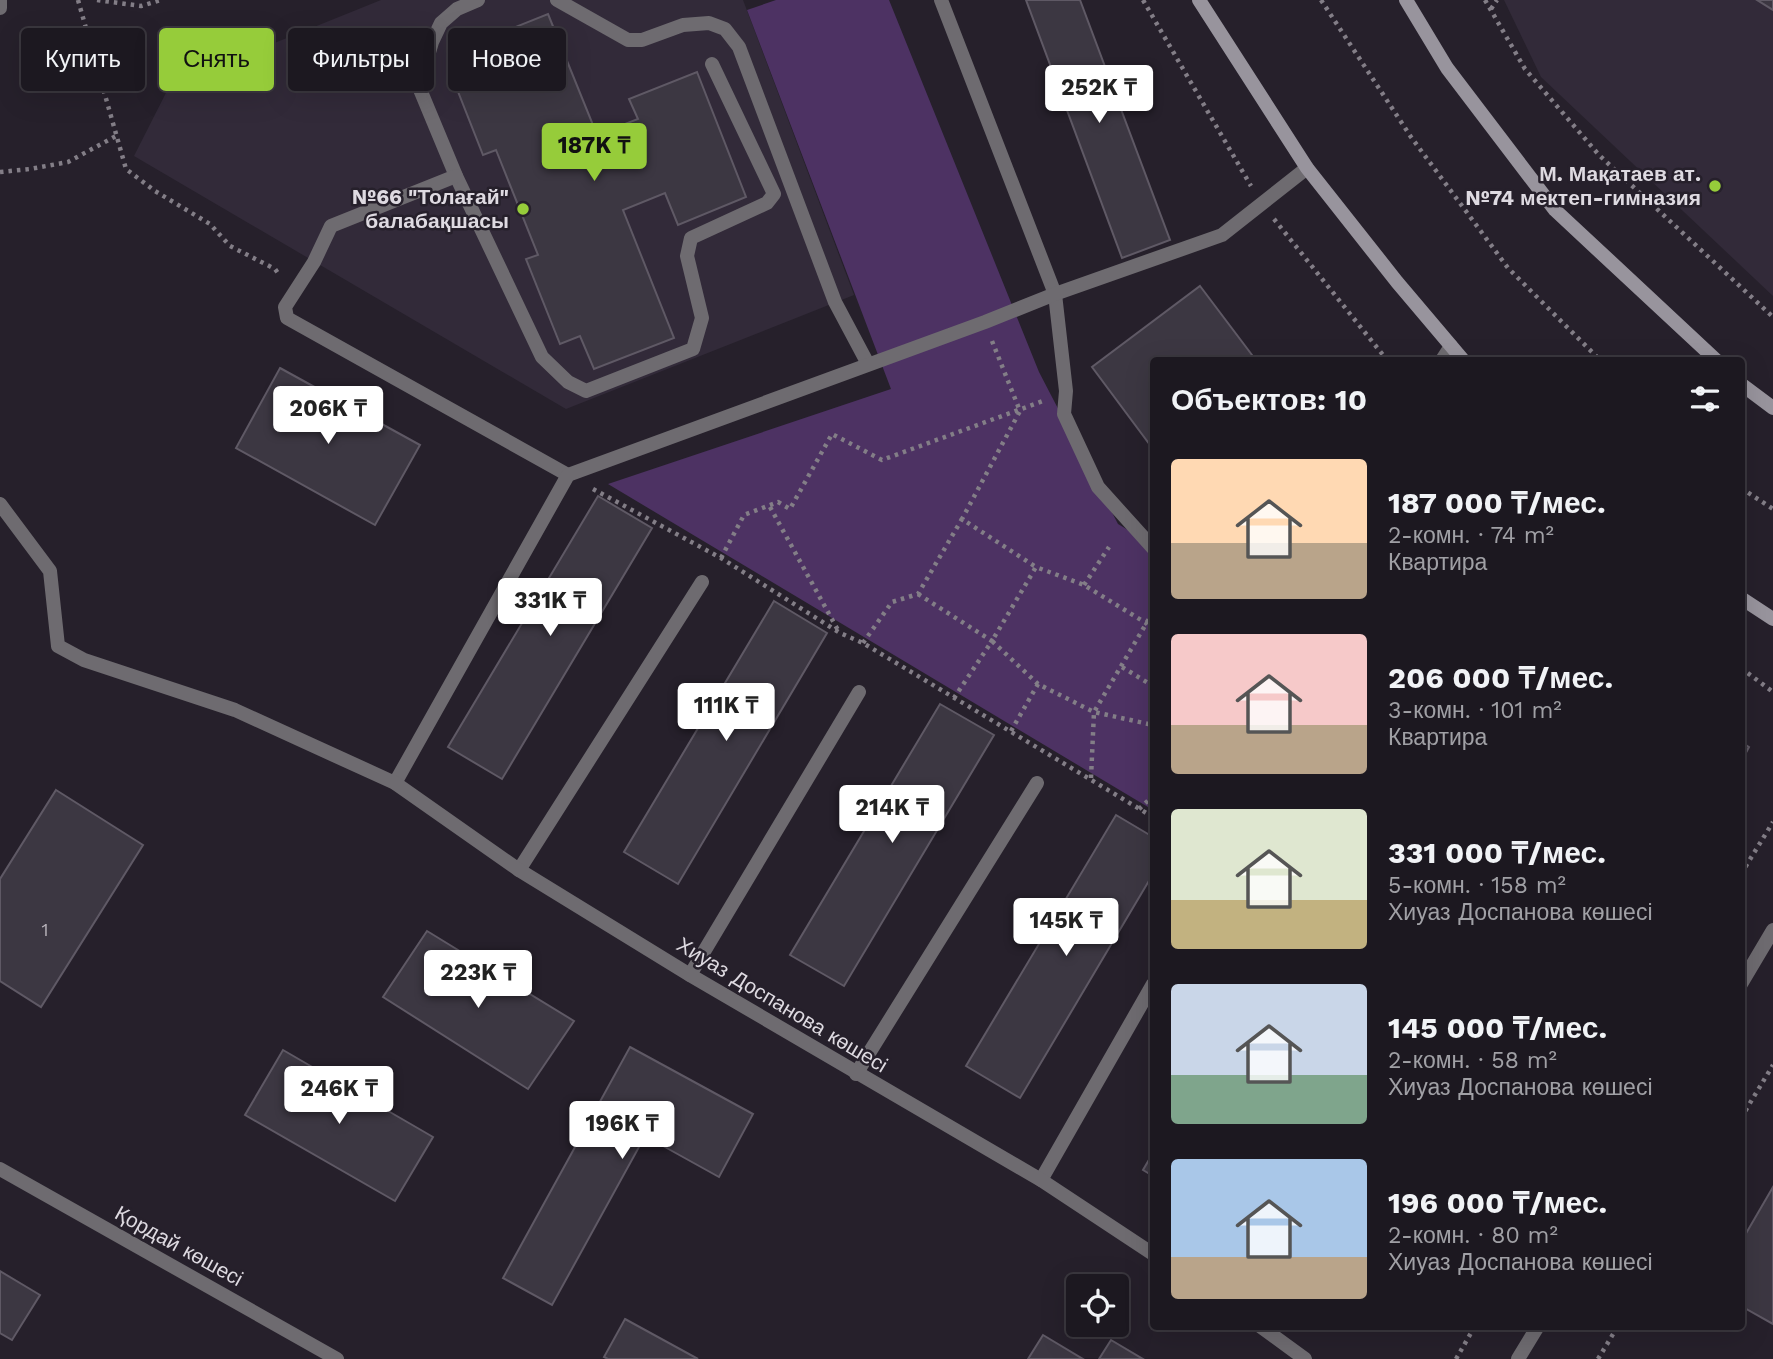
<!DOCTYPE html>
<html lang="ru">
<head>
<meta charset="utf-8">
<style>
  :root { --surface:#1c1820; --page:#252129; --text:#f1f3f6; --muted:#a0a0a5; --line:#3a373e; --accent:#96cc3a }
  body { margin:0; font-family:"Work Sans",sans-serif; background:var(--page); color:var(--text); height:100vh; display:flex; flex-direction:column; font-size:26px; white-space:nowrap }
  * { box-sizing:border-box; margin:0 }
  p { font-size:23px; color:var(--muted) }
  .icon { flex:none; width:38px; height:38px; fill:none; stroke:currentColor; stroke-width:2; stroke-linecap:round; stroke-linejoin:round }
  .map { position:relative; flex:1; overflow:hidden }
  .side { position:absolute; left:1150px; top:357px; width:595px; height:973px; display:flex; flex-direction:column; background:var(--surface); border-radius:7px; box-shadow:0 7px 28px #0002,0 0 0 2px var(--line) }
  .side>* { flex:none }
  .hud { position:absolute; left:21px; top:28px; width:665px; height:63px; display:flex; gap:14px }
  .tools { position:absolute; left:1066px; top:1274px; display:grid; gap:14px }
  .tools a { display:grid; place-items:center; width:63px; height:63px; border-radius:7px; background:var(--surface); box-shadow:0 7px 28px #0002,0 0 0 2px var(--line); font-size:35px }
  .price { position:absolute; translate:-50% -60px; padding:0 16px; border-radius:7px; background:#fff; color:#222; font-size:23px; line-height:46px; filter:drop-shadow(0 2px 4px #0008) }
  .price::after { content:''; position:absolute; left:50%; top:42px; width:21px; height:16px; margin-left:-10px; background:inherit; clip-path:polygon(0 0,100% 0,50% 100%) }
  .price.active { background:var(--accent); color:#111 }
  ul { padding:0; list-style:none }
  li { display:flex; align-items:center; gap:21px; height:175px; padding:0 21px }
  li span { display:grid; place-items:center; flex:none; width:196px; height:140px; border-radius:7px; color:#555 }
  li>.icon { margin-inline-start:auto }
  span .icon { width:84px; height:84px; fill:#fffc; stroke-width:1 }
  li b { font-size:30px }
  h2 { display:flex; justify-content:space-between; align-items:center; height:84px; padding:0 21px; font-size:30px }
  .tag { padding:0 24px; border-radius:7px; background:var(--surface); box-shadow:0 7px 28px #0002,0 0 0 2px var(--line); font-size:24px; line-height:63px }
  .tag.active { background:var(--accent); color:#111 }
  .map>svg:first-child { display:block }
</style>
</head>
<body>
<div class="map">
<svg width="1773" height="1359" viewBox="0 0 1773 1359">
  <rect width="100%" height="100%" fill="#26202b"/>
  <!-- built -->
  <g fill="#322a39">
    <path d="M381,0H743L854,295L566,409L134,156L170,85Z"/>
    <path d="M1504,0H1773V296L1541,77Z"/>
  </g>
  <!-- green -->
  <path fill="#4d3263" d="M776,0H889L1039,372L1118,524L1153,545V810L608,484L891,389L747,10Z"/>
  <!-- building -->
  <g fill="#3c3742" stroke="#5f5965" stroke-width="2">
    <path d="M1026,0H1080L1170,240L1122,258Z"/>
    <path d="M1757,0H1773V10Z"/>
    <path d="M548,14L597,135L638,119L629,99L697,72L746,197L678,225L665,193L623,210L674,338L594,369L580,336L560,344L526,259L538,255L496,150L483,155L457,89L481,79L468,46Z"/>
    <path d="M1200,286L1252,355L1245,360H1153V449L1092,367Z"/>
    <path d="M280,368L420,445L375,525L236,448Z"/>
    <path d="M598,496L652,528L502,779L448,747Z"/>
    <path d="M774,601L827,633L678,884L624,852Z"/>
    <path d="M940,704L994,735L844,986L790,955Z"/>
    <path d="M1741,742L1749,747L1741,762Z"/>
    <path d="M56,790L143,845L41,1007L0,981V879Z"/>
    <path d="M1116,815L1153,837V874L1020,1098L966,1066Z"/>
    <path d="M427,931L574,1021L528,1089L383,997Z"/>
    <path d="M630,1047L753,1114L719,1177L645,1136L552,1305L503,1278Z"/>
    <path d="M283,1050L433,1137L395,1201L245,1115Z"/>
    <path d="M1153,1153V1176L1143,1170Z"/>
    <path d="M1773,1187V1324L1741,1306V1242Z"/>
    <path d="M0,1271L40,1295L12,1340L0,1333Z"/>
    <path d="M625,1319L698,1359H608L604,1357Z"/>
    <path d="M1043,1335L1083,1359H1028Z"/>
    <path d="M1111,1340L1143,1359H1099Z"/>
  </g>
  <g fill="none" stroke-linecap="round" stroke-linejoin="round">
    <!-- path -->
    <g stroke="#837e87" stroke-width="4.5" stroke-dasharray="3.5 5" stroke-linecap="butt">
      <path d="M78,0L126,169L155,191L210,224L230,246L275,269L280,276"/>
      <path d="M97,0L141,6L161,0"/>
      <path d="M1143,0L1251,186"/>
      <path d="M1321,0L1411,137L1508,268L1600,360"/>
      <path d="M1485,0L1525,69L1599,155L1773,317"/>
      <path d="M1491,9L1497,0"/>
      <path d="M0,172L30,169L68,162L116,136"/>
      <path d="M1274,219L1387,360"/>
      <path d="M992,341L1020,411L962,519L1036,567"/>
      <path d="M1741,488L1773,509"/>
      <path d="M593,489L721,558L840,633L863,643L1153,817"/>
      <path d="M770,507L839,632"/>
      <path d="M721,558L744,515L778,502L790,509L832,434L882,460L1043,401"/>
      <path d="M1084,585L1109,547"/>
      <path d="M918,594L992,641L954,698"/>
      <path d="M1153,631L1146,623L1084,585L1036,567L992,641L1038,684L1094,712L1153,725"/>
      <path d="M863,643L892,602L918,594L962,519"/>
      <path d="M1122,667L1153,686"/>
      <path d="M1741,668L1773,692"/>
      <path d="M1011,731L1038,684"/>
      <path d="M1091,778L1094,712L1153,612"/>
      <path d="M1139,809L1153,796"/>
      <path d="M1741,874L1773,822"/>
      <path d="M1741,1118L1773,1065"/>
      <path d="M1456,1359L1475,1326"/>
      <path d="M1598,1359L1618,1326"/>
    </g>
    <!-- lane -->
    <g stroke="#6e6b70" stroke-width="14">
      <path d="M478,0L457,9L441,23L432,42L419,87L456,176L542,357L568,382L586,391L693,349L702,318L687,256L691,238L767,203L774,194L712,64"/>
      <path d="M557,0L628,40H642L683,25L709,23L725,29L739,47L835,302L868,364"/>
      <path d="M941,0L1055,294L1066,391L1064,414L1098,487L1153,548"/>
      <path d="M456,176L331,226L314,262L285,307L287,318L568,475"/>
      <path d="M1442,360L1451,346"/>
      <path d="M395,783L568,475L985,322L1055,294L1222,235L1307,168"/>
      <path d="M519,870L702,582"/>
      <path d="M690,975L859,692"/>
      <path d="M856,1074L1037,783"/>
      <path d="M1041,1180L1153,984"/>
    </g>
    <!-- street -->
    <g stroke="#6e6b70" stroke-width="14">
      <path d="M0,8V0"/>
      <path d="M0,504L50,571L58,646L84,660L235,710L395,783L519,870L690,975L1041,1180L1153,1254"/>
      <path d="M1741,984L1773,930"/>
      <path d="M0,1169L337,1359"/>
      <path d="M1260,1326L1305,1359"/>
      <path d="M1518,1359L1538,1326"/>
    </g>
    <!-- secondary -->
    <g stroke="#98949d" stroke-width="14">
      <path d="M1199,0L1307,168L1397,282L1463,360"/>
      <path d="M1406,0L1447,68L1555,210L1716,360"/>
      <path d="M1741,384L1773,408"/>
      <path d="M1741,598L1773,619"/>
    </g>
  </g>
  <!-- markers -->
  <g fill="#96cc3a" stroke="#26202b" stroke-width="2.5">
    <circle cx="1715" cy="186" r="7"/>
    <circle cx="523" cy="209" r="7"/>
  </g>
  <g text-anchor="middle" stroke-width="5" stroke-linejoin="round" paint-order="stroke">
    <!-- number labels -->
    <g font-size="18" fill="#b6b1b9">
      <text x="45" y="936">1</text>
    </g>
    <!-- poi labels -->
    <g font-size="21" font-weight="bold" fill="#dedae1" stroke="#26202b" text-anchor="end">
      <text x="1701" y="181">М. Мақатаев ат.<tspan x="1701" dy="24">№74 мектеп-гимназия</tspan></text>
      <text x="509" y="204">№66 "Толағай"<tspan x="509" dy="24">балабақшасы</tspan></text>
    </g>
    <!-- street labels -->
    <g font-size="21" fill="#dedae1" stroke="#26202b">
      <text transform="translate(782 1005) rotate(31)" y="7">Хиуаз Доспанова көшесі</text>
      <text transform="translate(179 1246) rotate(29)" y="7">Қордай көшесі</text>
    </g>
  </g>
</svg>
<div class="tools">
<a><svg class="icon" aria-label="locate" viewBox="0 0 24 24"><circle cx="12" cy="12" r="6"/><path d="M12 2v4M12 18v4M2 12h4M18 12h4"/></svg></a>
</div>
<b class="price" style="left:1099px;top:125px">252K ₸</b>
<b class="price active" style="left:594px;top:183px">187K ₸</b>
<b class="price" style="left:328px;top:446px">206K ₸</b>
<b class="price" style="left:550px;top:638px">331K ₸</b>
<b class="price" style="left:726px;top:743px">111K ₸</b>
<b class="price" style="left:892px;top:845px">214K ₸</b>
<b class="price" style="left:1066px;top:958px">145K ₸</b>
<b class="price" style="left:478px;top:1010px">223K ₸</b>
<b class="price" style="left:339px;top:1126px">246K ₸</b>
<b class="price" style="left:622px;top:1161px">196K ₸</b>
<div class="hud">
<a class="tag">Купить</a>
<a class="tag active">Снять</a>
<a class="tag">Фильтры</a>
<a class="tag">Новое</a>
</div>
<section class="side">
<h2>Объектов: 10<svg class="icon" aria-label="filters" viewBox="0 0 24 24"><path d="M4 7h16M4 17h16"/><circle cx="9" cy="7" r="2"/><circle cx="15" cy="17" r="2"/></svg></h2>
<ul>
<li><span style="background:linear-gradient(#ffd9b3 60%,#b9a48a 0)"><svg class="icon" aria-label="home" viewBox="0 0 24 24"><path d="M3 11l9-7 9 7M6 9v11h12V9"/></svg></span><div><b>187 000 ₸/мес.</b><p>2-комн. · 74 m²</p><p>Квартира</p></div></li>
<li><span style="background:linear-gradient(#f6c9c9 65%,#b9a48a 0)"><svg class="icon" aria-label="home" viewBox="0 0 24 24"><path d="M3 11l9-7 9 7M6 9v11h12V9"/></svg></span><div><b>206 000 ₸/мес.</b><p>3-комн. · 101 m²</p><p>Квартира</p></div></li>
<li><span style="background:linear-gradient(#dfe7d0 65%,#c2b280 0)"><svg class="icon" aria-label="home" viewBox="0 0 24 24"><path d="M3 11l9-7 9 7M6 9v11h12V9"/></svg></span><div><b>331 000 ₸/мес.</b><p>5-комн. · 158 m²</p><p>Хиуаз Доспанова көшесі</p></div></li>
<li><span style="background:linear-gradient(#c9d6e8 65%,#7fa58c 0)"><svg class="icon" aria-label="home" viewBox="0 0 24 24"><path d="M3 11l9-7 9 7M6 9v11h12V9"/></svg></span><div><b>145 000 ₸/мес.</b><p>2-комн. · 58 m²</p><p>Хиуаз Доспанова көшесі</p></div></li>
<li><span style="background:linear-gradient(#a9c7e8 70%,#b9a48a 0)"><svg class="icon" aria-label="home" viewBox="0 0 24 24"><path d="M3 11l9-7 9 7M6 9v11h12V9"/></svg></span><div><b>196 000 ₸/мес.</b><p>2-комн. · 80 m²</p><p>Хиуаз Доспанова көшесі</p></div></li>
</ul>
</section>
</div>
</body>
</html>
